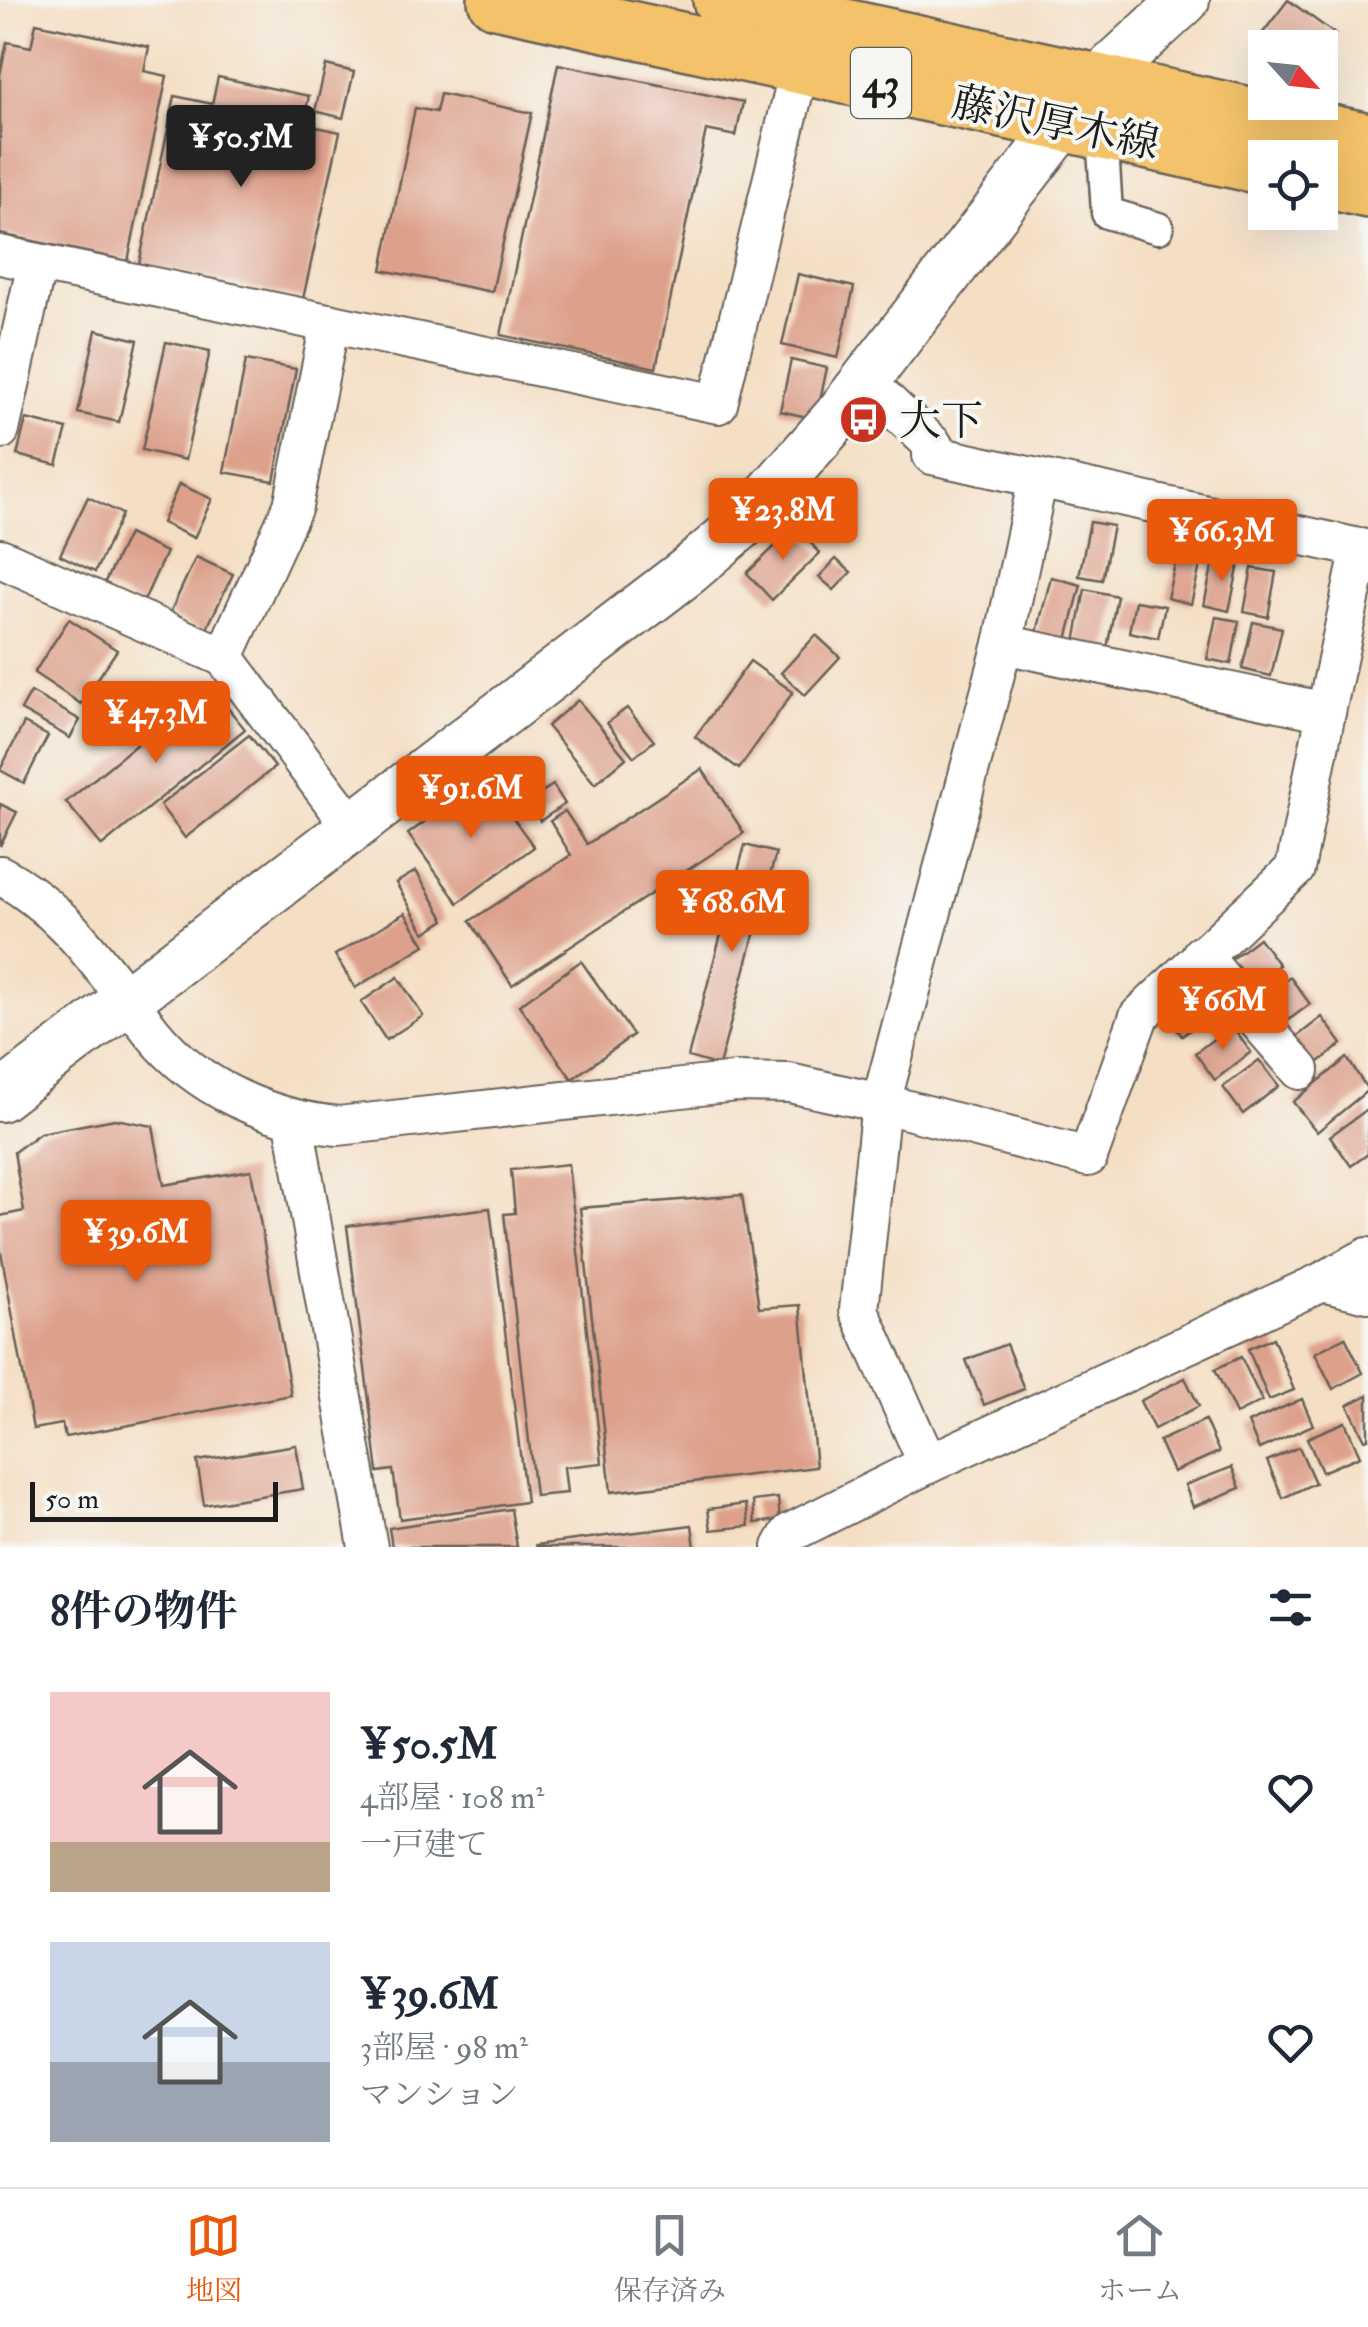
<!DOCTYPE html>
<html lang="ja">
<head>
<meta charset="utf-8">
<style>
  :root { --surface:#fff; --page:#f6f6f7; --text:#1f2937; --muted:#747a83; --line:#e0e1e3; --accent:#ea580c }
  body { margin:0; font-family:"IM FELL Double Pica","Noto Serif JP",serif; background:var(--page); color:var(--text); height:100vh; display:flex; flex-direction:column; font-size:38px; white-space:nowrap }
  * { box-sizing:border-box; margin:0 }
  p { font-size:32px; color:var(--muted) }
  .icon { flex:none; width:55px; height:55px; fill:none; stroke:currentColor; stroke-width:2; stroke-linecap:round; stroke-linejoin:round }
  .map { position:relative; height:1547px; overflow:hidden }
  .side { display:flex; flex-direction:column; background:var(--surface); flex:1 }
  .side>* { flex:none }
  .needle { width:65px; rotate:117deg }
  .tools { position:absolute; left:1248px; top:30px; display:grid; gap:20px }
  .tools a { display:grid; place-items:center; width:90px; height:90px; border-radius:0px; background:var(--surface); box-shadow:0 10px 40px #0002; font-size:50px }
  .scale { position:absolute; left:30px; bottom:25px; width:248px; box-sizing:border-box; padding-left:10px; border:5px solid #1c1c1c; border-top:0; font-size:28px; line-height:35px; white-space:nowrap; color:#1c1c1c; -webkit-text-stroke:8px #f6f6f2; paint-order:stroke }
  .price { position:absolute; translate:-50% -85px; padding:0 22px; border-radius:10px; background:var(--accent); color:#fff; font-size:32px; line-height:65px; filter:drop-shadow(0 2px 5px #0008) }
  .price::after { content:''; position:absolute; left:50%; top:60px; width:30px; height:22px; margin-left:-15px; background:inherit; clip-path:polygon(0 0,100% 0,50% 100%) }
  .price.active { background:#222; color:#fff }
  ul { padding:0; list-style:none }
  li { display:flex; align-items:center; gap:30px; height:250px; padding:0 50px }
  li span { display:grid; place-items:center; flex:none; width:280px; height:200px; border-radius:0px; color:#555 }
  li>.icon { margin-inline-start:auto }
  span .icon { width:120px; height:120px; fill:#fffc; stroke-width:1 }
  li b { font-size:42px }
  h2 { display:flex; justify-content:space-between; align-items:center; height:120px; padding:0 50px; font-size:42px }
  .tabs { display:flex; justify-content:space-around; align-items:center; height:140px; border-top:2px solid var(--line); background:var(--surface); font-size:28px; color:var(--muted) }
  .tabs a { display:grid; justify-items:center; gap:5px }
  .tabs .active { color:var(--accent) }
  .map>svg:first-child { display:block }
</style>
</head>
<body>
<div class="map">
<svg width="1368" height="1547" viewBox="0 0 1368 1547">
  <rect width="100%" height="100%" fill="#f6f6f2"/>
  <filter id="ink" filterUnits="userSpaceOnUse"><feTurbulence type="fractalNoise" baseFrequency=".01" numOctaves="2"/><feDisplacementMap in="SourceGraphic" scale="20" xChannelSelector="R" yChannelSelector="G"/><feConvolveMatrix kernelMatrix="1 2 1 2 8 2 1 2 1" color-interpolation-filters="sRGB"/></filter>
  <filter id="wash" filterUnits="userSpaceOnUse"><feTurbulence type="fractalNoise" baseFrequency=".0048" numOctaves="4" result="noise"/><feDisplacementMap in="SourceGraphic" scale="40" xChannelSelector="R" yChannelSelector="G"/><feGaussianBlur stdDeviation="2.25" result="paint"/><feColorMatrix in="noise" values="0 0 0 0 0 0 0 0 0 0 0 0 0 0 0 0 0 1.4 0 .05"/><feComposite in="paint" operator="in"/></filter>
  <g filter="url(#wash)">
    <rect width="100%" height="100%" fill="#f4dfc5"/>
    <g id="blocks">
      <!-- building -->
      <g fill="#dda08b">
        <path d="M1288,0L1335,34L1320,53V48H1279L1262,34Z"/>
        <path d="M36,23L149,47L144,71L167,76L128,261L0,234V75L7,42L31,47Z"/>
        <path d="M558,64L743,102L736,136L706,130L656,368L501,335Z"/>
        <path d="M326,65L354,72L343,118L315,111Z"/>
        <path d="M218,77L309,96L303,124L340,132L303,299L139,264L175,96L212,104Z"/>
        <path d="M440,94L532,113L492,292L382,270L415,108L436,112Z"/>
        <path d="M798,274L854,287L838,358L782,345Z"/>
        <path d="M96,330L138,340L119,422L78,413Z"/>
        <path d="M166,342L210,351L185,460L142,450Z"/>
        <path d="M246,360L296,369L274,481L224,472Z"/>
        <path d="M791,360L827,368L816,419L780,411Z"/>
        <path d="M26,419L67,429L57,465L17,455Z"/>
        <path d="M179,484L212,499L194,538L162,523Z"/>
        <path d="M88,497L122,514L95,572L60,555Z"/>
        <path d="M1090,522L1113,526L1102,580L1079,576Z"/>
        <path d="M795,527L820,553L772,600L747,573Z"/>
        <path d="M128,534L166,552L142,605L103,586Z"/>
        <path d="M1180,543L1204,549L1191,604L1167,598Z"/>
        <path d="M196,557L233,574L205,632L169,615Z"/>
        <path d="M1214,558L1239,564L1229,611L1204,605Z"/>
        <path d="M836,559L851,572L834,590L819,577Z"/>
        <path d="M1252,568L1276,572L1268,617L1244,612Z"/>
        <path d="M1051,577L1081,585L1067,640L1037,632Z"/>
        <path d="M1085,589L1117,596L1107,648L1075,642Z"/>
        <path d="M1135,601L1165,606L1158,638L1129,632Z"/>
        <path d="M1216,617L1239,621L1231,664L1207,659Z"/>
        <path d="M69,619L117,650L81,704L34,673Z"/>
        <path d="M1253,622L1282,628L1271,676L1242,669Z"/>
        <path d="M816,635L840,657L805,695L781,673Z"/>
        <path d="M750,661L793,692L739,769L695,737Z"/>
        <path d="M209,685L245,729L102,846L66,802Z"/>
        <path d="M31,692L80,720L70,738L21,710Z"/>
        <path d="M578,700L626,758L595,784L547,726Z"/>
        <path d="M627,708L654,741L634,757L607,723Z"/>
        <path d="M24,723L48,736L24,783L0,770Z"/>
        <path d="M249,735L275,767L185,838L160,805Z"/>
        <path d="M702,769L744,833L512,985L470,921L571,855L550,821L565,811L587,844Z"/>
        <path d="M484,778L534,847L458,903L408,834Z"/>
        <path d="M553,785L565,804L540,821L528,801Z"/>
        <path d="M0,804L17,812L0,846Z"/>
        <path d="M745,845L776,853L719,1066L688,1057Z"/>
        <path d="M416,871L445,920L425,933L396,883Z"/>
        <path d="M405,913L425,945L355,988L335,955Z"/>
        <path d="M1259,938L1279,965L1243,992L1222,966Z"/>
        <path d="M581,961L633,1035L572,1079L519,1005Z"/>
        <path d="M398,977L423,1016L386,1040L361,1002Z"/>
        <path d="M1290,977L1310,1004L1274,1031L1254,1005Z"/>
        <path d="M1197,982L1218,1009L1182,1036L1161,1009Z"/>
        <path d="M1322,1017L1342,1044L1306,1072L1286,1045Z"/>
        <path d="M1231,1026L1251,1052L1215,1080L1195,1053Z"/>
        <path d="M1347,1058L1368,1090L1317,1132L1293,1102Z"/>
        <path d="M1259,1060L1279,1086L1243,1114L1223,1087Z"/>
        <path d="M1368,1109V1154L1351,1166L1330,1136Z"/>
        <path d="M115,1119L153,1126L164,1185L251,1170L291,1395L65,1437L62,1424L33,1429L0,1246V1216L24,1211L14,1152L40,1133Z"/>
        <path d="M568,1164L602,1463L564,1467L567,1493L535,1496L504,1214L515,1213L511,1170Z"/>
        <path d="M742,1195L759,1308L800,1305L816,1467L611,1492L580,1208Z"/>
        <path d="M490,1208L526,1502L400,1519L393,1470L378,1472L347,1226Z"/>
        <path d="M1345,1337L1363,1373L1333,1389L1315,1353Z"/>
        <path d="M1273,1338L1294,1390L1269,1400L1248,1349Z"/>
        <path d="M1006,1344L1024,1389L984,1405L966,1360Z"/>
        <path d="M1241,1357L1262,1401L1236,1414L1215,1369Z"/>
        <path d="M1185,1378L1199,1406L1154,1429L1140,1401Z"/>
        <path d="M1368,1395V1439L1365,1440L1348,1405Z"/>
        <path d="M1302,1399L1313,1425L1259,1449L1248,1423Z"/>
        <path d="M1205,1420L1219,1452L1173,1472L1159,1441Z"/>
        <path d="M1345,1422L1360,1456L1322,1472L1307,1438Z"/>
        <path d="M296,1445L303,1489L204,1505L197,1461Z"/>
        <path d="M1299,1447L1315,1483L1283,1498L1267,1461Z"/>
        <path d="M1232,1467L1240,1488L1193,1507L1185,1485Z"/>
        <path d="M778,1498L780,1520L755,1523L753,1501Z"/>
        <path d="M746,1504L749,1526L711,1530L708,1509Z"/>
        <path d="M511,1509L517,1547H392L389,1528Z"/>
        <path d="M692,1525L695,1547H537L536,1545Z"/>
      </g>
    </g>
  </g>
  <g filter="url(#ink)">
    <use href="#blocks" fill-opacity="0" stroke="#686057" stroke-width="2.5"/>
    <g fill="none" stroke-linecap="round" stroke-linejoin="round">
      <defs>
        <path id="pedestrian" d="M1102,132L1107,213L1158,228"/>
        <g id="minor">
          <path d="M0,255L718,404L800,66"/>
          <path d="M865,381L933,445L932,455L1368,550"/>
          <path d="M0,430L37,263"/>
          <path d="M1038,478L1003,644L1326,712L1361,548"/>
          <path d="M0,558L224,657L351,825"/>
          <path d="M1003,644L881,1103L1088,1157L1139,1016L1295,869L1326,712"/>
          <path d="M224,657L293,506L330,323"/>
          <path d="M0,875C69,912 105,973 152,1032C198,1089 268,1119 338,1126L736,1082L789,1083L881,1103L859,1310L928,1464L1322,1282L1368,1257"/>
          <path d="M1201,955L1300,1070"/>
          <path d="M294,1122L368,1547"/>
          <path d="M1322,1282L1368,1293"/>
          <path d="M782,1547L790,1533L928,1464"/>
        </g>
        <path id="tertiary" d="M0,1097L688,571L743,524L838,416L1096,82L1185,0"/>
        <g id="primary">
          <path d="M496,0L1265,167"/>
          <path d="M721,0L1368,141"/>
          <path d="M1320,179L1368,190"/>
        </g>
      </defs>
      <!-- pedestrian casing -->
      <use href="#pedestrian" stroke="#686057" stroke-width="35"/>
      <!-- minor casing -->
      <use href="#minor" stroke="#686057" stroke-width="42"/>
      <!-- tertiary casing -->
      <use href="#tertiary" stroke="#686057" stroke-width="52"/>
      <!-- primary casing -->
      <use href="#primary" stroke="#686057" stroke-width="60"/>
      <!-- pedestrian -->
      <use href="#pedestrian" stroke="#fff" stroke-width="30"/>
      <!-- minor -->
      <use href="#minor" stroke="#fff" stroke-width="38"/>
      <!-- tertiary -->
      <use href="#tertiary" stroke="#fff" stroke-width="48"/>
      <!-- primary -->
      <use href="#primary" stroke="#f3c26a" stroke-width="55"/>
    </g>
  </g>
  <!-- icons -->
  <defs>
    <symbol id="bus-disc" viewBox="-11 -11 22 22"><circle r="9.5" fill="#c8321e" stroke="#f6f6f2"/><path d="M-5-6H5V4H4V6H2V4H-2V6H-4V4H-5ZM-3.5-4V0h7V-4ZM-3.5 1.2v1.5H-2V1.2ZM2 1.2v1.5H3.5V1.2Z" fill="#fff"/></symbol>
  </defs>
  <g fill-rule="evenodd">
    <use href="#bus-disc" x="836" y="392" width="55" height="55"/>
  </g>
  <g text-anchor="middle" stroke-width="8" stroke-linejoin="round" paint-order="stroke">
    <!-- shield labels -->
    <rect fill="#f6f6f2" stroke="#5d5d5c" stroke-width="2.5" x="851" y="48" width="60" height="70" rx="8"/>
    <g font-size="40" font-weight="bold" fill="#1c1c1c">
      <text x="881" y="97">43</text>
    </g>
    <!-- street labels -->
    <g font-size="42" fill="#1c1c1c" stroke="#f6f6f2">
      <text transform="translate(1056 122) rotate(12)" y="15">藤沢厚木線</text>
    </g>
    <!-- poi labels -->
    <g font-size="42" fill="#1c1c1c" stroke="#f6f6f2" text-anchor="start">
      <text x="899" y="435">大下</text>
    </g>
  </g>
</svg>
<div class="tools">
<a><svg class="needle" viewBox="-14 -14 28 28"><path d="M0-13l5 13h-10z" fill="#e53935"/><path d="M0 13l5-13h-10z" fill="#747a83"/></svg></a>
<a><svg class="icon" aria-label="locate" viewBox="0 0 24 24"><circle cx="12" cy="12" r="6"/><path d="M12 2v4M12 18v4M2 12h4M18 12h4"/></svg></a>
</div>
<div class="scale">50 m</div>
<b class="price active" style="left:241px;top:190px">¥50.5M</b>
<b class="price" style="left:783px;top:563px">¥23.8M</b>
<b class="price" style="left:1222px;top:584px">¥66.3M</b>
<b class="price" style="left:156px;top:766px">¥47.3M</b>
<b class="price" style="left:471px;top:841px">¥91.6M</b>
<b class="price" style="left:732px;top:955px">¥68.6M</b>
<b class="price" style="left:1223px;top:1053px">¥66M</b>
<b class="price" style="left:136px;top:1285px">¥39.6M</b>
</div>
<section class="side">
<h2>8件の物件<svg class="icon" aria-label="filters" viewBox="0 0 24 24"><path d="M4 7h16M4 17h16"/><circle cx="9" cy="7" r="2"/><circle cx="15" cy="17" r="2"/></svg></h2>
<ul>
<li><span style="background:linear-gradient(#f6c9c9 75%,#b9a48a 0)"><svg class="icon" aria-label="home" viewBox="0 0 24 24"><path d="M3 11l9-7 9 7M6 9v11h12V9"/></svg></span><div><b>¥50.5M</b><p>4部屋 · 108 m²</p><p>一戸建て</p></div><svg class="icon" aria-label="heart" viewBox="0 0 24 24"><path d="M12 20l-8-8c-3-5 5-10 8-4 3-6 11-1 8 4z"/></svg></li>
<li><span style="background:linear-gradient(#c9d6e8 60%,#9aa5b1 0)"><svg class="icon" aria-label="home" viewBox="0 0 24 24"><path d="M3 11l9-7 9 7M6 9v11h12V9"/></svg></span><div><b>¥39.6M</b><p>3部屋 · 98 m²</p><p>マンション</p></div><svg class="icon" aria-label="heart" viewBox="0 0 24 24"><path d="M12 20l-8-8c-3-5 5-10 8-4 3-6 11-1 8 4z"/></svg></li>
</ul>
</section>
<nav class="tabs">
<a class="active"><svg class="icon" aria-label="map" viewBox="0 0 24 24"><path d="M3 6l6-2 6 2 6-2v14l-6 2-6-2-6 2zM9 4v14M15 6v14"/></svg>地図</a>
<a><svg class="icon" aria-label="saved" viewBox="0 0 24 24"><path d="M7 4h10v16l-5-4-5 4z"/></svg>保存済み</a>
<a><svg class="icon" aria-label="home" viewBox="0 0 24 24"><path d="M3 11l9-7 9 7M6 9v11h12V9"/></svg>ホーム</a>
</nav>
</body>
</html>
